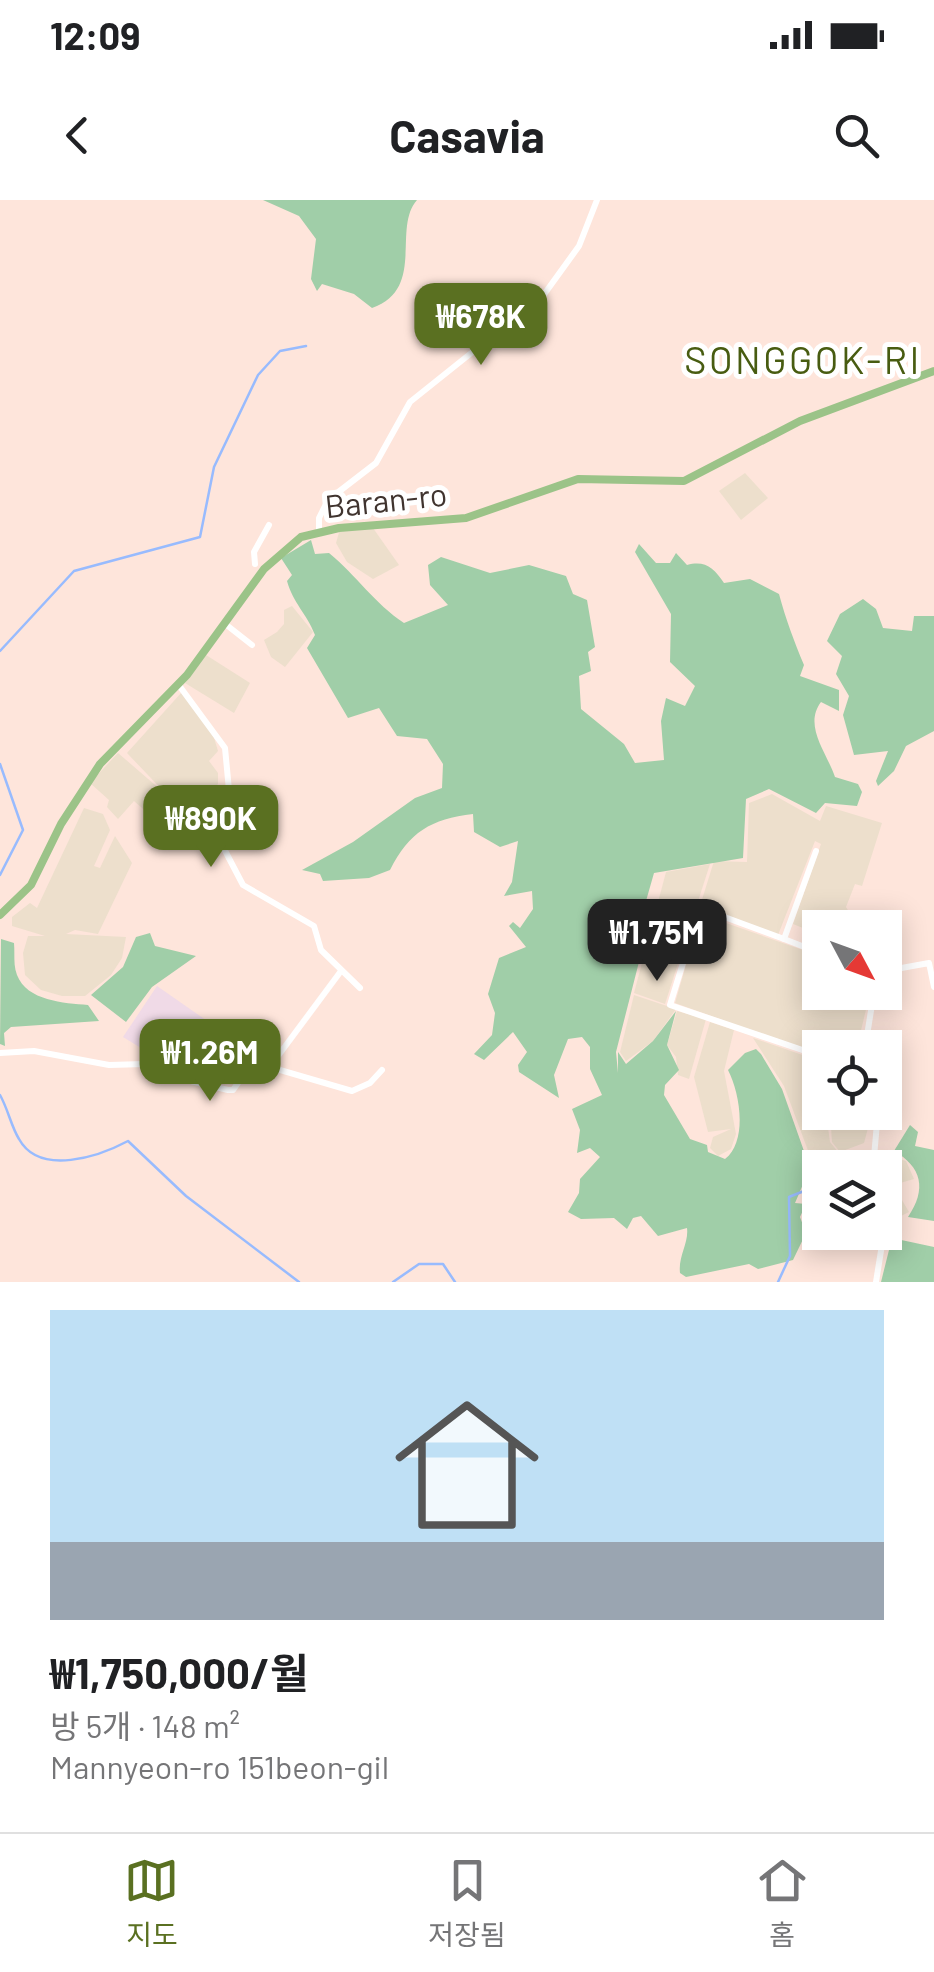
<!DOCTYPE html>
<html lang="ko">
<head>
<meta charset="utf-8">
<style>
  :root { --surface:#fff; --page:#f2f2f2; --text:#202124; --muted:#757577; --line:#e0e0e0; --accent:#5a7021 }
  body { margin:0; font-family:Barlow,"Noto Sans KR",sans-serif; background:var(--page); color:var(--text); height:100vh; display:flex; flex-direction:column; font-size:38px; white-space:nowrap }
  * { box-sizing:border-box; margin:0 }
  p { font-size:32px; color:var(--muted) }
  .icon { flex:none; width:55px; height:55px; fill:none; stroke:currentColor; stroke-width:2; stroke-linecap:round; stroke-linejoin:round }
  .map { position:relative; height:1082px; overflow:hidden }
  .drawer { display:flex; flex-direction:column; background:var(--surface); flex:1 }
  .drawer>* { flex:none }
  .needle { width:65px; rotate:131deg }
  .buttons { position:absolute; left:802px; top:710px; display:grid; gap:20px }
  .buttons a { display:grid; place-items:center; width:100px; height:100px; border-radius:0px; background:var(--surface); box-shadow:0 5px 25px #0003; font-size:50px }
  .price { position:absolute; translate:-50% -85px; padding:0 22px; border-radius:20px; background:var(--accent); color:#fff; font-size:32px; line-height:65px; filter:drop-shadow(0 2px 5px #0008) }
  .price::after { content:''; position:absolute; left:50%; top:60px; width:30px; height:22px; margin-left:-15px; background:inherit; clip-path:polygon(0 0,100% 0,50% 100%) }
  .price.current { background:#222; color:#fff }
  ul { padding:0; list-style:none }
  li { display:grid; align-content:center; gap:20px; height:530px; padding:0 50px }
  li+li { border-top:2px solid var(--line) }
  li span { display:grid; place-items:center; height:310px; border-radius:0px; color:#555 }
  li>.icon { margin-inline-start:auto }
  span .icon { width:180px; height:180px; fill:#fffc; stroke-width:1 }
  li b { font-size:42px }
  .status { display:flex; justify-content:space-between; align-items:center; height:70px; padding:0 50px; background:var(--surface); direction:ltr }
  .status svg { height:28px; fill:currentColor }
  header { display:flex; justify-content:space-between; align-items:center; height:130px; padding:0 50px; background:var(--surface); font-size:45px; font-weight:700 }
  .tab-bar { display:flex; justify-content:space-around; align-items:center; height:140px; border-top:2px solid var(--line); background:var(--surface); font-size:28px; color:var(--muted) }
  .tab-bar a { display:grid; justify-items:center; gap:5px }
  .tab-bar .current { color:var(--accent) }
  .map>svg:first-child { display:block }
</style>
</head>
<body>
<div class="status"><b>12:09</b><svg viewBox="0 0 49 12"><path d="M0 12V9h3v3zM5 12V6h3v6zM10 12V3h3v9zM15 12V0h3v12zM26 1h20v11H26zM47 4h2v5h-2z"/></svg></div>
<header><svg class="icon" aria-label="back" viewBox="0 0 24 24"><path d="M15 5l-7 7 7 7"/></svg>Casavia<svg class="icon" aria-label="search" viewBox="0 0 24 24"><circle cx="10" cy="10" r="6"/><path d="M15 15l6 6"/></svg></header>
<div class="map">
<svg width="934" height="1082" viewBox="0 0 934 1082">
  <rect width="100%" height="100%" fill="#fee5db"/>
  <!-- industrial -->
  <g fill="#eddfcc">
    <path d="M745,273L768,298L741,320L719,291Z"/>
    <path d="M373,328L399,365L373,379L347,362L336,343L340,329Z"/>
    <path d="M292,406L313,432L285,467L271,457L264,440L277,432L284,424V410Z"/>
    <path d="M206,455L250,483L234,513L185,483Z"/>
    <path d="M182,492L212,531L218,551L209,561L218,573V584L210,592L149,614L134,601L118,619L107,607L109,600L90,583L118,553L169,597L127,553Z"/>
    <path d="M772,594L820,621L826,606L882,623L862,686L855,684L846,707L858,727L820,728V735L793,724L821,644L815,641L778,735L700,706L714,661L747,662L749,603Z"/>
    <path d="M84,608L103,614L110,630L94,666L100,668L115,636L132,663L98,734L75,730L66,734L126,737L122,758L111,775L85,796H62L41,790L25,775L23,753L28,736H45L12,726V717L30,703L37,708Z"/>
    <path d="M710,664L665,804L634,793L666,672Z"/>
    <path d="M706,716L820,756V792L870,793L857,847L820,848V855L675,803L699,720Z"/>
    <path d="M634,795L676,809L653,841L626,861L620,852Z"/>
    <path d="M677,811L706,819L689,879L678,875L676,857L667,845Z"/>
    <path d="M710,822L734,830L724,871L736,934L731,949L718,956L710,948L713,937L731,929L708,932L694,877Z"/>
    <path d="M753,838L820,861V912L826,913L830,942L839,953L813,964L784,886Z"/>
    <path d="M830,913H872L864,943L840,952L832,942Z"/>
    <path d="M878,952L906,961L914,979L893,985L909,1012L887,1023L885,968H875Z"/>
  </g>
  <!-- education -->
  <path fill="#f0dae7" d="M157,786L223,832L211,847H199L180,872L123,837Z"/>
  <!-- green -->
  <g fill="#a0cea8">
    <path d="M263,0H417C392,28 426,89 372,108L354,94L322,84L317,91L311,79L316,39L299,16Z"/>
    <path d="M311,340L315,354L329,353C356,375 375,404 404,423L448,405L430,385L428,365L441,357L490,373L529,365L566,376L573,394L587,400L595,447L588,452L591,471L579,476L581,509L624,544L635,563L664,560L661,521L666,498L685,506L695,486L670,462L671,414L635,352L639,344L656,363H670L676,353L687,365C705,360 714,368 724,383L750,379L779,394C786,420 794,441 804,465L800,476L839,490V511L821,502C803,526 827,553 835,577L858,584L862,592L857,606L825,603L816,613L769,589L746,599L743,658L654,673L642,715L641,754L616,852L618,873V852L626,864L653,841L676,811L667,845L679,870L665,885L664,895L690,939L707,945L708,952L725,959C748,941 740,893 728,870L745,853L756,849L761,854L782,889L810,968L795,1003L806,1004L800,1017L806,1033L793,1060L758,1069L749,1064L686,1077L680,1073C678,1056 689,1043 687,1028L658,1036L641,1016L633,1018L627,1029L614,1018L581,1019L568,1012L579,993L580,979L600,957L590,948L577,953L580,930L572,909L602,895L590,869V847L582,837L568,839L554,875L559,898L519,872L518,865L527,852L513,832L484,860L474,854L492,835L495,813L488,794L499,758L526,747L509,726L513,722L520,728L533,709L532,691L504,696L512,682L518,641L500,647L474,632L473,614C431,619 409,632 390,670L369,678L323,681L320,674L302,670L353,642L415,598L442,588L443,564L427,539L397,536L379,508L348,518L307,448L315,435C307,414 293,403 287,381L292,375L281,358Z"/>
    <path d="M863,399L876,409L883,428L912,431L914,416H934V531L906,546L894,571L878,586L876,581L888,551L854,555L843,515L849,496L836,474L842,456L827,441L840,414Z"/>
    <path d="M150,733L155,746L196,756L152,787L126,822L91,795L123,767L136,737Z"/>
    <path d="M1,739L14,743C15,753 13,765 17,775C27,801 64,803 88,805L99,821L11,827L4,833L5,846L0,844Z"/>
    <path d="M910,925L918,932L915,946L934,950V1021L908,1017C927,989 922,967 894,951Z"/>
    <path d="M892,1038L934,1047V1082H881Z"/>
  </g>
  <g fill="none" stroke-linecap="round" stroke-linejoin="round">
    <!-- stream -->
    <g stroke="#98bbfe" stroke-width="2.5">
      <path d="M0,451L74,371L200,337L214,267L258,175L280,151L306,146"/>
      <path d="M0,564L23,630L0,675"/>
      <path d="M0,895C8,909 11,926 19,939C40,977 100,956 128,941L186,996L299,1082"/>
      <path d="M393,1082L419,1064H443L455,1082"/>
      <path d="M778,1082L790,1056L789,997L804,991"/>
    </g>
    <!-- minor -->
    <g stroke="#fff" stroke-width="6">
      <path d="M319,333V318L328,300L376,263L410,202L475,150L514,130L527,118L579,46L597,0"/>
      <path d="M255,364L254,352L269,325"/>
      <path d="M224,423L252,445"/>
      <path d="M178,484L225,548L229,590L239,606V617L221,643L243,685L314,726L321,750L360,788"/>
      <path d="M816,651L784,739L820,753"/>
      <path d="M784,739L700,708L670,805L820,856"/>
      <path d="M885,771L929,763L934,787"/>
      <path d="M865,848L874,792"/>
      <path d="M0,853L34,851L109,865L145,864L170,876L228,890H233L253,862L352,891L370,883L382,870"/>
      <path d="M272,864L341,771"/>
      <path d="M873,968L878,912"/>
      <path d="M876,1082L884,1032"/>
    </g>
    <!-- major -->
    <path stroke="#9bc388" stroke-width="8" d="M0,715L31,685L61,624L100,564L187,475L264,369L301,337L339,328L466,318L578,279L684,281L800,221L934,171"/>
  </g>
  <g text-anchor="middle" stroke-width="10" stroke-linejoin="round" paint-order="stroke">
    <!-- street labels -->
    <g font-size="32" fill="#40342f" stroke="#fff">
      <text transform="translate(386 301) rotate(-6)" y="11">Baran-ro</text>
    </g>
    <!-- quarter labels -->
    <g font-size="38" letter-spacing="2.5" fill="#485c11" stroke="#fff">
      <text x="803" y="174">SONGGOK-RI</text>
    </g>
  </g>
</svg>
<div class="buttons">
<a><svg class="needle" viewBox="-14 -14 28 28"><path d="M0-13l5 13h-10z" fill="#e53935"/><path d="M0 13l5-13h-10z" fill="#757577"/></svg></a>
<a><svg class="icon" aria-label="locate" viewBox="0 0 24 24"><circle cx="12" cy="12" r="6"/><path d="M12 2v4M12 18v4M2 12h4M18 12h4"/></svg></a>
<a><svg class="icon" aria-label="layers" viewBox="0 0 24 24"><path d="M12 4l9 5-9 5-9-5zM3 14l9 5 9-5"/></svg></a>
</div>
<b class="price" style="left:481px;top:168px">₩678K</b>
<b class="price" style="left:211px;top:670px">₩890K</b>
<b class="price current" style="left:657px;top:784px">₩1.75M</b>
<b class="price" style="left:210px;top:904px">₩1.26M</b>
</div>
<section class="drawer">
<ul>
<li><span style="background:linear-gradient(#bfe0f5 75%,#9aa5b1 0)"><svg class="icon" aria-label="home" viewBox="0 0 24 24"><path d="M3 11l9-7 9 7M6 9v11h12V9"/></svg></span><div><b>₩1,750,000/월</b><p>방 5개 · 148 m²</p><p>Mannyeon-ro 151beon-gil</p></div></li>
</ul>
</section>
<nav class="tab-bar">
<a class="current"><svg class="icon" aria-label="map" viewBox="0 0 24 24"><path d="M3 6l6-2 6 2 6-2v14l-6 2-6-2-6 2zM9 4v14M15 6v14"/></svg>지도</a>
<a><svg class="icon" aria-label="saved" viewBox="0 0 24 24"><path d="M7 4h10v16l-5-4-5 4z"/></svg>저장됨</a>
<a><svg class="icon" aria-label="home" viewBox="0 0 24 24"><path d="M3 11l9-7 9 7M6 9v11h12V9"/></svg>홈</a>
</nav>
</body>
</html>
